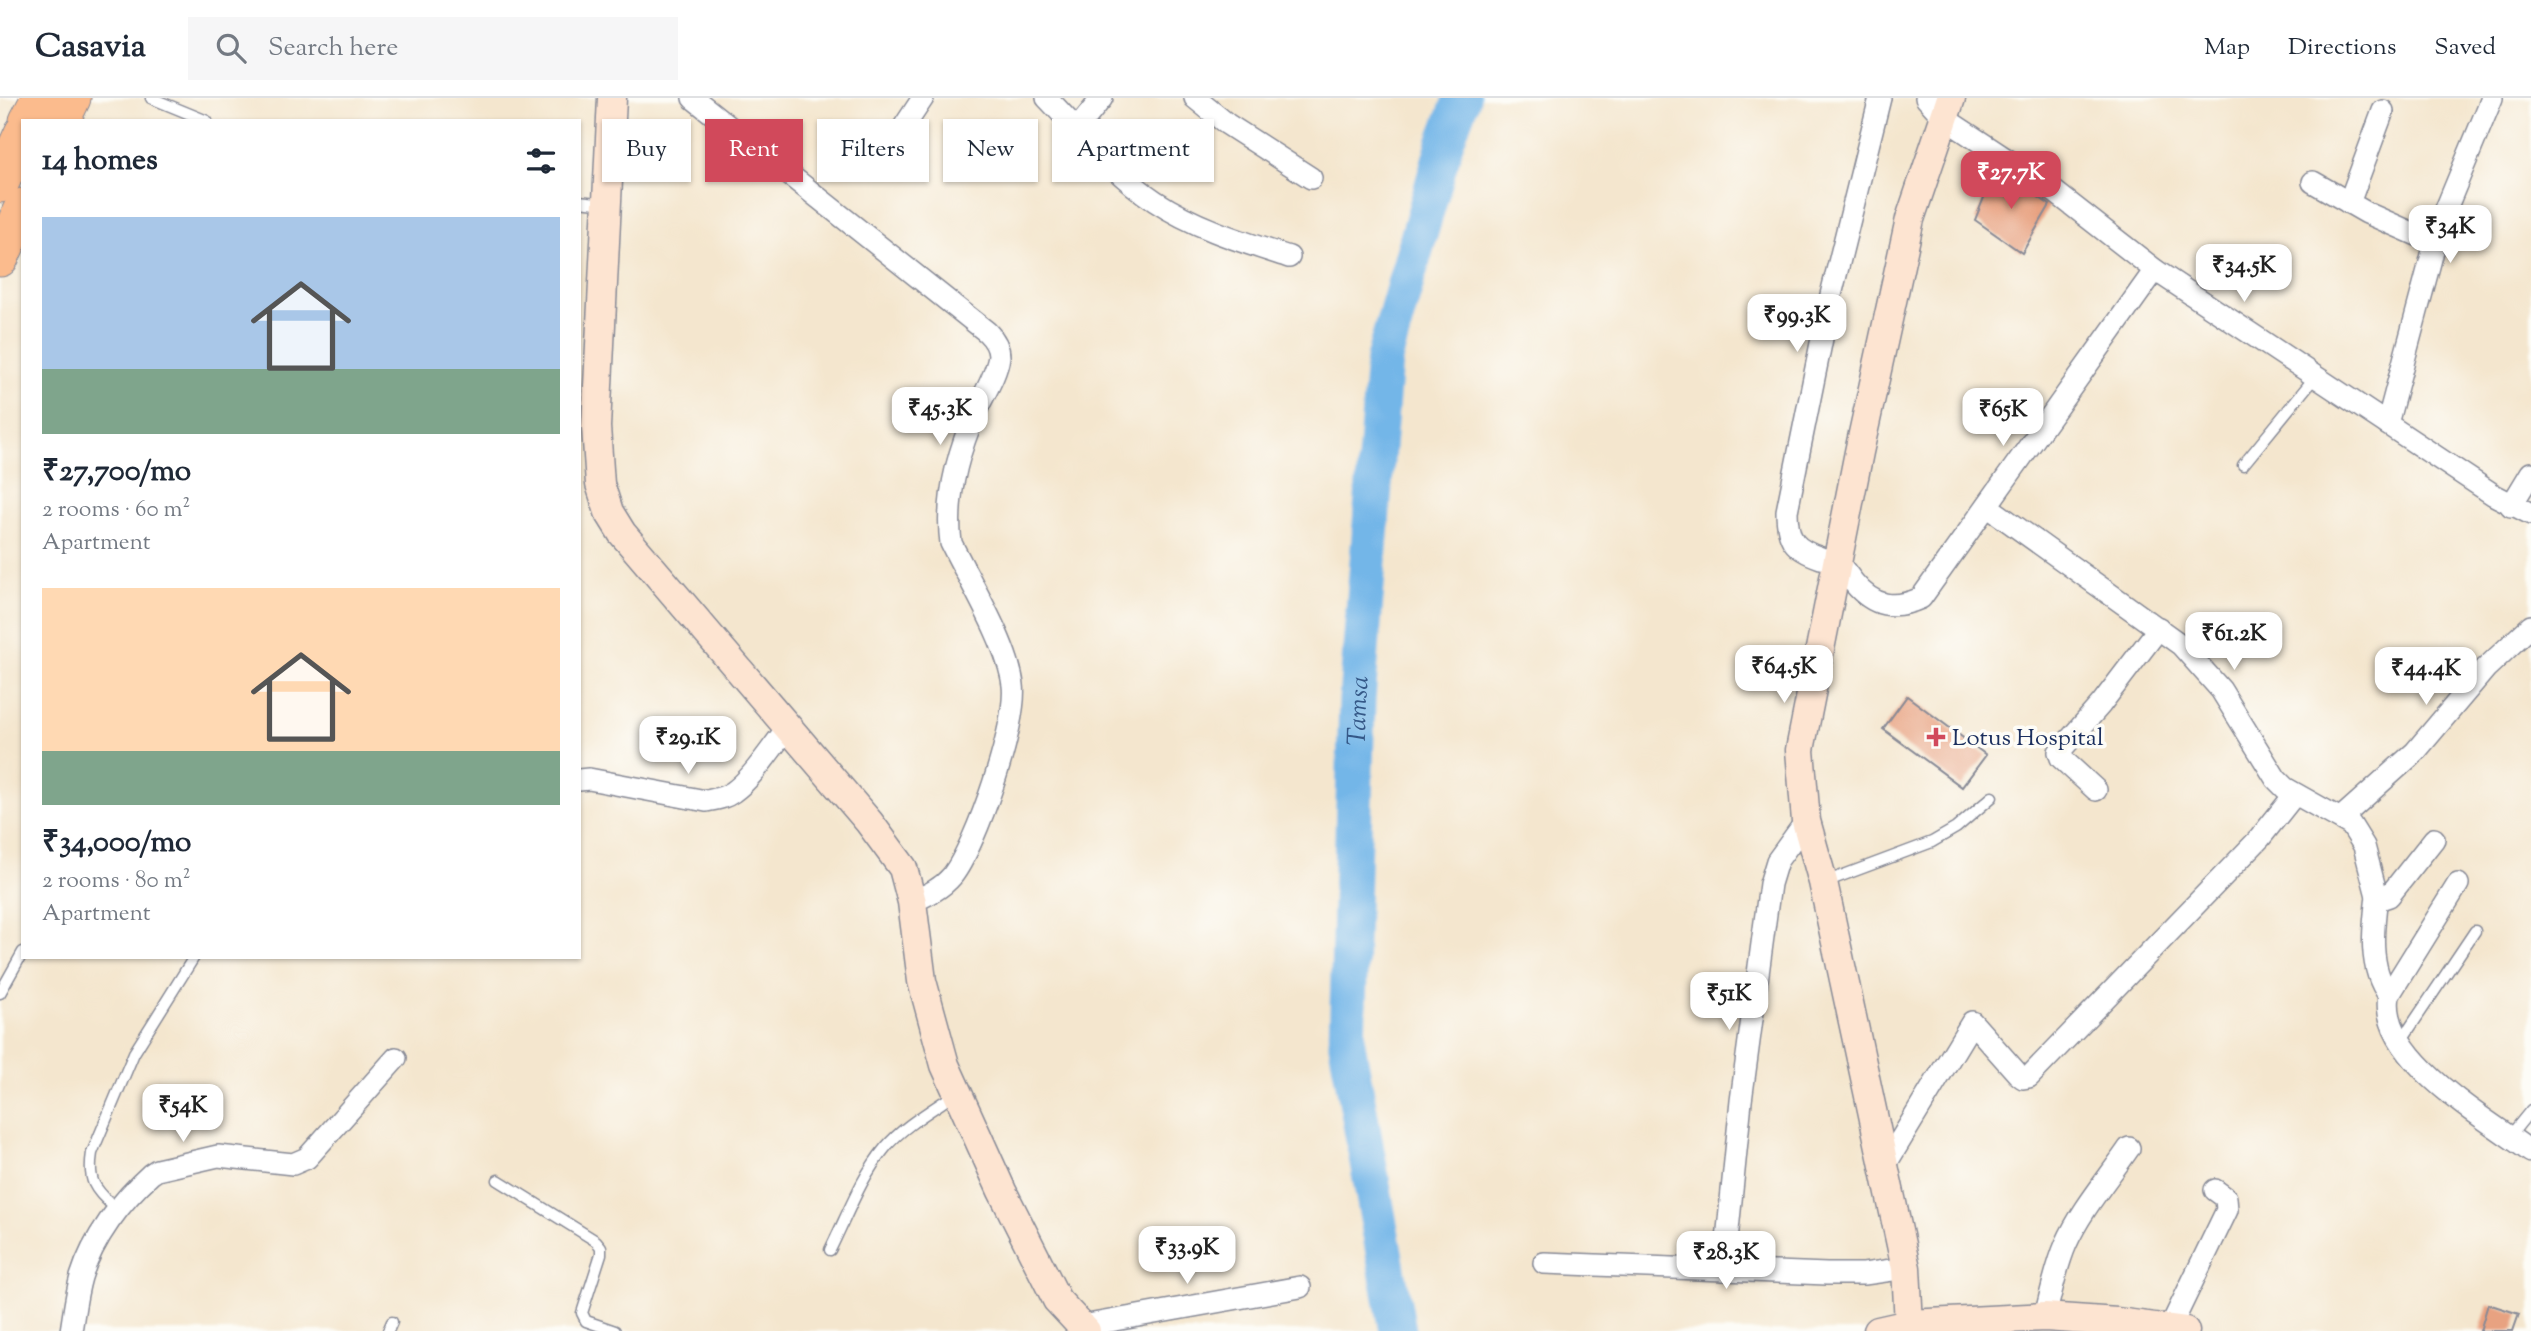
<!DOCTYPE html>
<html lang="en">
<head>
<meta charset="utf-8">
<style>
  :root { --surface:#fff; --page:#f6f6f7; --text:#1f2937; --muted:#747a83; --line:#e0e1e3; --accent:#d1495b }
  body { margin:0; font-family:"Sorts Mill Goudy",serif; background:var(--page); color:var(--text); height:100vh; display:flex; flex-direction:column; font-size:26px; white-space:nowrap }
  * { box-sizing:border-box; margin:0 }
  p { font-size:23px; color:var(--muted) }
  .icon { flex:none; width:38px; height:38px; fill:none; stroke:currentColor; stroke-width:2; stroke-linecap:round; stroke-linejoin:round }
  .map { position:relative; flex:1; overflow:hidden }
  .drawer { position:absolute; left:21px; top:21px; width:560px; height:840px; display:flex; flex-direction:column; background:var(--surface); border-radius:0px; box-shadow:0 2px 5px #0004 }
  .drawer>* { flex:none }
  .banner { position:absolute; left:602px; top:21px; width:665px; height:63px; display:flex; gap:14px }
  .price { position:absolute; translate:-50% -60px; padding:0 16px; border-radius:14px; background:#fff; color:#222; font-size:23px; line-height:46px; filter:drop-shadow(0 2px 4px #0008) }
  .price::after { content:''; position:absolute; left:50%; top:42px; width:21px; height:16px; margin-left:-10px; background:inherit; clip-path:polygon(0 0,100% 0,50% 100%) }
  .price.active { background:var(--accent); color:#fff }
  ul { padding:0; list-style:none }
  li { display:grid; align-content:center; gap:14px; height:371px; padding:0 21px }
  li span { display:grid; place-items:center; height:217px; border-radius:0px; color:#555 }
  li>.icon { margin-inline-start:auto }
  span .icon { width:126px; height:126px; fill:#fffc; stroke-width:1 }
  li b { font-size:30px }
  h2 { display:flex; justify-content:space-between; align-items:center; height:84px; padding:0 21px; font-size:30px }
  .tag { padding:0 24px; border-radius:0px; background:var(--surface); box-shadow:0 2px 5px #0004; font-size:24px; line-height:63px }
  .tag.active { background:var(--accent); color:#fff }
  header { display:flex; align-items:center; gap:42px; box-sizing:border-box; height:98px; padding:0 35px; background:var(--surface); border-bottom:2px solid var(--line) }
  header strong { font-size:33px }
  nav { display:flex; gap:38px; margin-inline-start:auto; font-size:24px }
  .search { width:490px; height:63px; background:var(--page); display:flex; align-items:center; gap:18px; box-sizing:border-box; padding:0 24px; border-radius:0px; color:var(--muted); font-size:26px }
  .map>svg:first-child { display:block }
</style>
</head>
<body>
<header>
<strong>Casavia</strong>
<div class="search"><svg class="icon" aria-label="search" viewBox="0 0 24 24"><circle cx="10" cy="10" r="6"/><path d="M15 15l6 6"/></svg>Search here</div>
<nav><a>Map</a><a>Directions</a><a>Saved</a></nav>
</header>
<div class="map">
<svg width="2531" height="1233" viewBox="0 0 2531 1233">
  <rect width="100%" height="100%" fill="#fdfcf7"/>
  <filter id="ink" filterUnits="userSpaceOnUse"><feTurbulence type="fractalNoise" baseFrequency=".0143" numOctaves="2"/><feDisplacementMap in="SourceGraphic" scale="14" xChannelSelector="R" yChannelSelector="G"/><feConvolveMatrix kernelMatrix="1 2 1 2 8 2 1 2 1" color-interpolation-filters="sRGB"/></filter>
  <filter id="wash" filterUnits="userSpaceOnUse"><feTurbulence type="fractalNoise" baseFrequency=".00686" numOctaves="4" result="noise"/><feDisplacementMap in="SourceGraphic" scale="28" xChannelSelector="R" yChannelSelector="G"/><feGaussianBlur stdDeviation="1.57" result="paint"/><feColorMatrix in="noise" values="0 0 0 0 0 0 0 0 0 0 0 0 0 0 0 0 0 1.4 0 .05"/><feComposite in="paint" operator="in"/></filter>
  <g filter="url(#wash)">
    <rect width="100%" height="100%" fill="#f4e6ce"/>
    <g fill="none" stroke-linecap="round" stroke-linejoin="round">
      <!-- river -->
      <path stroke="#73b6e8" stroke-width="37" id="s1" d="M1398,1233L1347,946L1357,602L1384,261L1445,45L1462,0"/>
    </g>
    <g id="blocks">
      <!-- building -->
      <g fill="#e8a281">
        <path d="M1996,70L2050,107L2022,155L1975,122Z"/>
        <path d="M1907,598L1986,657L1962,689L1883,631Z"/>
        <path d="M2488,1206L2519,1216L2513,1233H2480Z"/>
      </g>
    </g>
  </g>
  <g filter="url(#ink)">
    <use href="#blocks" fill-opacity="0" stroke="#888a96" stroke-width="2"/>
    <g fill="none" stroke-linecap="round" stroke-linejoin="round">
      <defs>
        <g id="lane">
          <path d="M151,0L207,23"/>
          <path d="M579,103L606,106"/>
          <path d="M2243,367L2315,279"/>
          <path d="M1825,784L1932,744L1956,730L1992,699"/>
          <path d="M0,895L23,854"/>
          <path d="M2401,943L2475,833"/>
          <path d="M2510,1038L2531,1012"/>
          <path d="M498,1082L596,1143L601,1149V1156L582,1215L586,1223L615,1233"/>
          <path d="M118,1113C97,1092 87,1087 92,1055L134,955L194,859"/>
          <path d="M830,1152C847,1118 861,1079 885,1050C903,1028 932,1012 955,996"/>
          <path d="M388,1233L392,1224"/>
        </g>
        <g id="street">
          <path d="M693,0L987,234C994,241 999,248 999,258C997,276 984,296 976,313C958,354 945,400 951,445C970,484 1008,546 1013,587C1018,625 976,748 952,778C941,791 927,797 912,804"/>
          <path d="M1047,0C1081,35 1114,76 1155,103C1196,130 1243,144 1289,159"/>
          <path d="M1195,0L1227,26L1311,80"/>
          <path d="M1880,0L1830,201L1787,413C1787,442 1794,451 1821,460C1826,461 1832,462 1837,465C1843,469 1849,479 1854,485C1874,509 1894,512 1921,500L2155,172"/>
          <path d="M1926,0L1944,20L2050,90L2155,172L2494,397L2531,416"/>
          <path d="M1077,31L1102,0"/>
          <path d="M882,62L923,0"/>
          <path d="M2313,84L2367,115L2435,145"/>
          <path d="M2349,105L2383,13"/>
          <path d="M2387,326L2441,123L2492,0"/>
          <path d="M1987,408L2181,547L2221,592L2276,681L2285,690L2351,727L2364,748L2377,798L2383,800L2389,798L2434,741"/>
          <path d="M2511,408L2531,375"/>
          <path d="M579,682L589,681L706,703C716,701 725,700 733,694C753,680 772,649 788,629"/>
          <path d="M2096,692L2061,660L2059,654L2101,606L2159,530"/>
          <path d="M2341,720L2415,654L2486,570L2531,528"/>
          <path d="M2458,786L2389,897C2378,960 2487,1021 2531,1054"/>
          <path d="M2377,798C2373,830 2368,870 2389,897"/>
          <path d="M1884,1069L1972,924L2018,976L2023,980L2029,979L2260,740L2295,696"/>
          <path d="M1544,1165L1827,1176H1864L1906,1170"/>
          <path d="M1724,1172L1741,1003L1770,786L1777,763L1806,723"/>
          <path d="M2045,1219C2051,1195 2056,1169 2066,1146C2081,1112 2108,1081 2129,1050"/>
          <path d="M1082,1228L1300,1189"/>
          <path d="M2170,1230L2227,1112L2226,1100L2215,1092"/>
          <path d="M71,1233C74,1215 76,1196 81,1179C93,1140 121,1103 151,1076L157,1072L218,1058L293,1066L307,1060L396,960"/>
        </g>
        <g id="secondary">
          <path d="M612,0L596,329L600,386L609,414L622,435L869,724L903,770L912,804L922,883L945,967L1002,1093L1057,1202L1086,1233"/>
          <path d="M1909,1226L1906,1170L1823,784L1806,723L1800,652L1859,354L1910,121L1951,0"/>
          <path d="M1878,1233L1909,1226L2045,1219L2117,1224L2185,1233"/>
        </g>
        <g id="highway">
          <path d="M28,23L40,0"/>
          <path d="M61,23L72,0"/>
          <path d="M0,86L23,35"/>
          <path d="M0,160L23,109"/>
        </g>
      </defs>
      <!-- lane casing -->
      <use href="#lane" stroke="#888a96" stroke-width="13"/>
      <!-- street casing -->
      <use href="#street" stroke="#888a96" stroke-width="24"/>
      <!-- secondary casing -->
      <use href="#secondary" stroke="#888a96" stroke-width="31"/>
      <!-- highway casing -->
      <use href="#highway" stroke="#888a96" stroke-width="39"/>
      <!-- lane -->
      <use href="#lane" stroke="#fff" stroke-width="10"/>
      <!-- street -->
      <use href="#street" stroke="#fff" stroke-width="21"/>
      <!-- secondary -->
      <use href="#secondary" stroke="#fde4d1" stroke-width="28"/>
      <!-- highway -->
      <use href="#highway" stroke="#fbbb8d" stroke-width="37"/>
    </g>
  </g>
  <!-- markers -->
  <path fill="#d1495b" stroke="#fdfcf7" stroke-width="2.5" d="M1932.5 628.5h7v7h7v7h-7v7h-7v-7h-7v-7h7z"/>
  <g text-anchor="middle" stroke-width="7" stroke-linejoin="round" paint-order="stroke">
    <!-- poi labels -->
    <g font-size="24" fill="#1b2f5e" stroke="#fdfcf7" text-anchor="start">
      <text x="1952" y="647">Lotus Hospital</text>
    </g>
    <!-- water labels -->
    <g font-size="26" font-style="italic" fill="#355887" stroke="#fdfcf7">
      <text dy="9" stroke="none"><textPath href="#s1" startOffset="625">Tamsa</textPath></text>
    </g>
  </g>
</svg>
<b class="price active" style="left:2011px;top:113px">₹27.7K</b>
<b class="price" style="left:2450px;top:167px">₹34K</b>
<b class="price" style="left:2244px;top:206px">₹34.5K</b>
<b class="price" style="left:1797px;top:256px">₹99.3K</b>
<b class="price" style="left:940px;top:349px">₹45.3K</b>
<b class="price" style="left:2003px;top:350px">₹65K</b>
<b class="price" style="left:2234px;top:574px">₹61.2K</b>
<b class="price" style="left:1784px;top:607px">₹64.5K</b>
<b class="price" style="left:2426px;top:609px">₹44.4K</b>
<b class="price" style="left:688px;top:678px">₹29.1K</b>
<b class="price" style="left:1729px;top:934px">₹51K</b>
<b class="price" style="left:183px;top:1046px">₹54K</b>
<b class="price" style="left:1187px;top:1188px">₹33.9K</b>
<b class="price" style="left:1726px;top:1193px">₹28.3K</b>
<div class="banner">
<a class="tag">Buy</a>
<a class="tag active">Rent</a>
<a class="tag">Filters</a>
<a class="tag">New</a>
<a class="tag">Apartment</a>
</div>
<section class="drawer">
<h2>14 homes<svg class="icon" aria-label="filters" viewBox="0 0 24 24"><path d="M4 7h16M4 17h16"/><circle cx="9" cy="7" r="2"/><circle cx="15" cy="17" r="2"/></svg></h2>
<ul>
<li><span style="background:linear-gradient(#a9c7e8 70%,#7fa58c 0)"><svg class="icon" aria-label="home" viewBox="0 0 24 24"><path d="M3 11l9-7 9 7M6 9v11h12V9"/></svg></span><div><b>₹27,700/mo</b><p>2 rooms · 60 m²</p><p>Apartment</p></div></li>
<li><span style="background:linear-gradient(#ffd9b3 75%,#7fa58c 0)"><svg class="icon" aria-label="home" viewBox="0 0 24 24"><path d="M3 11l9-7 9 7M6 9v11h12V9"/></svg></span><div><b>₹34,000/mo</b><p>2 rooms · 80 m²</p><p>Apartment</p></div></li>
</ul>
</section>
</div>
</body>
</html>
